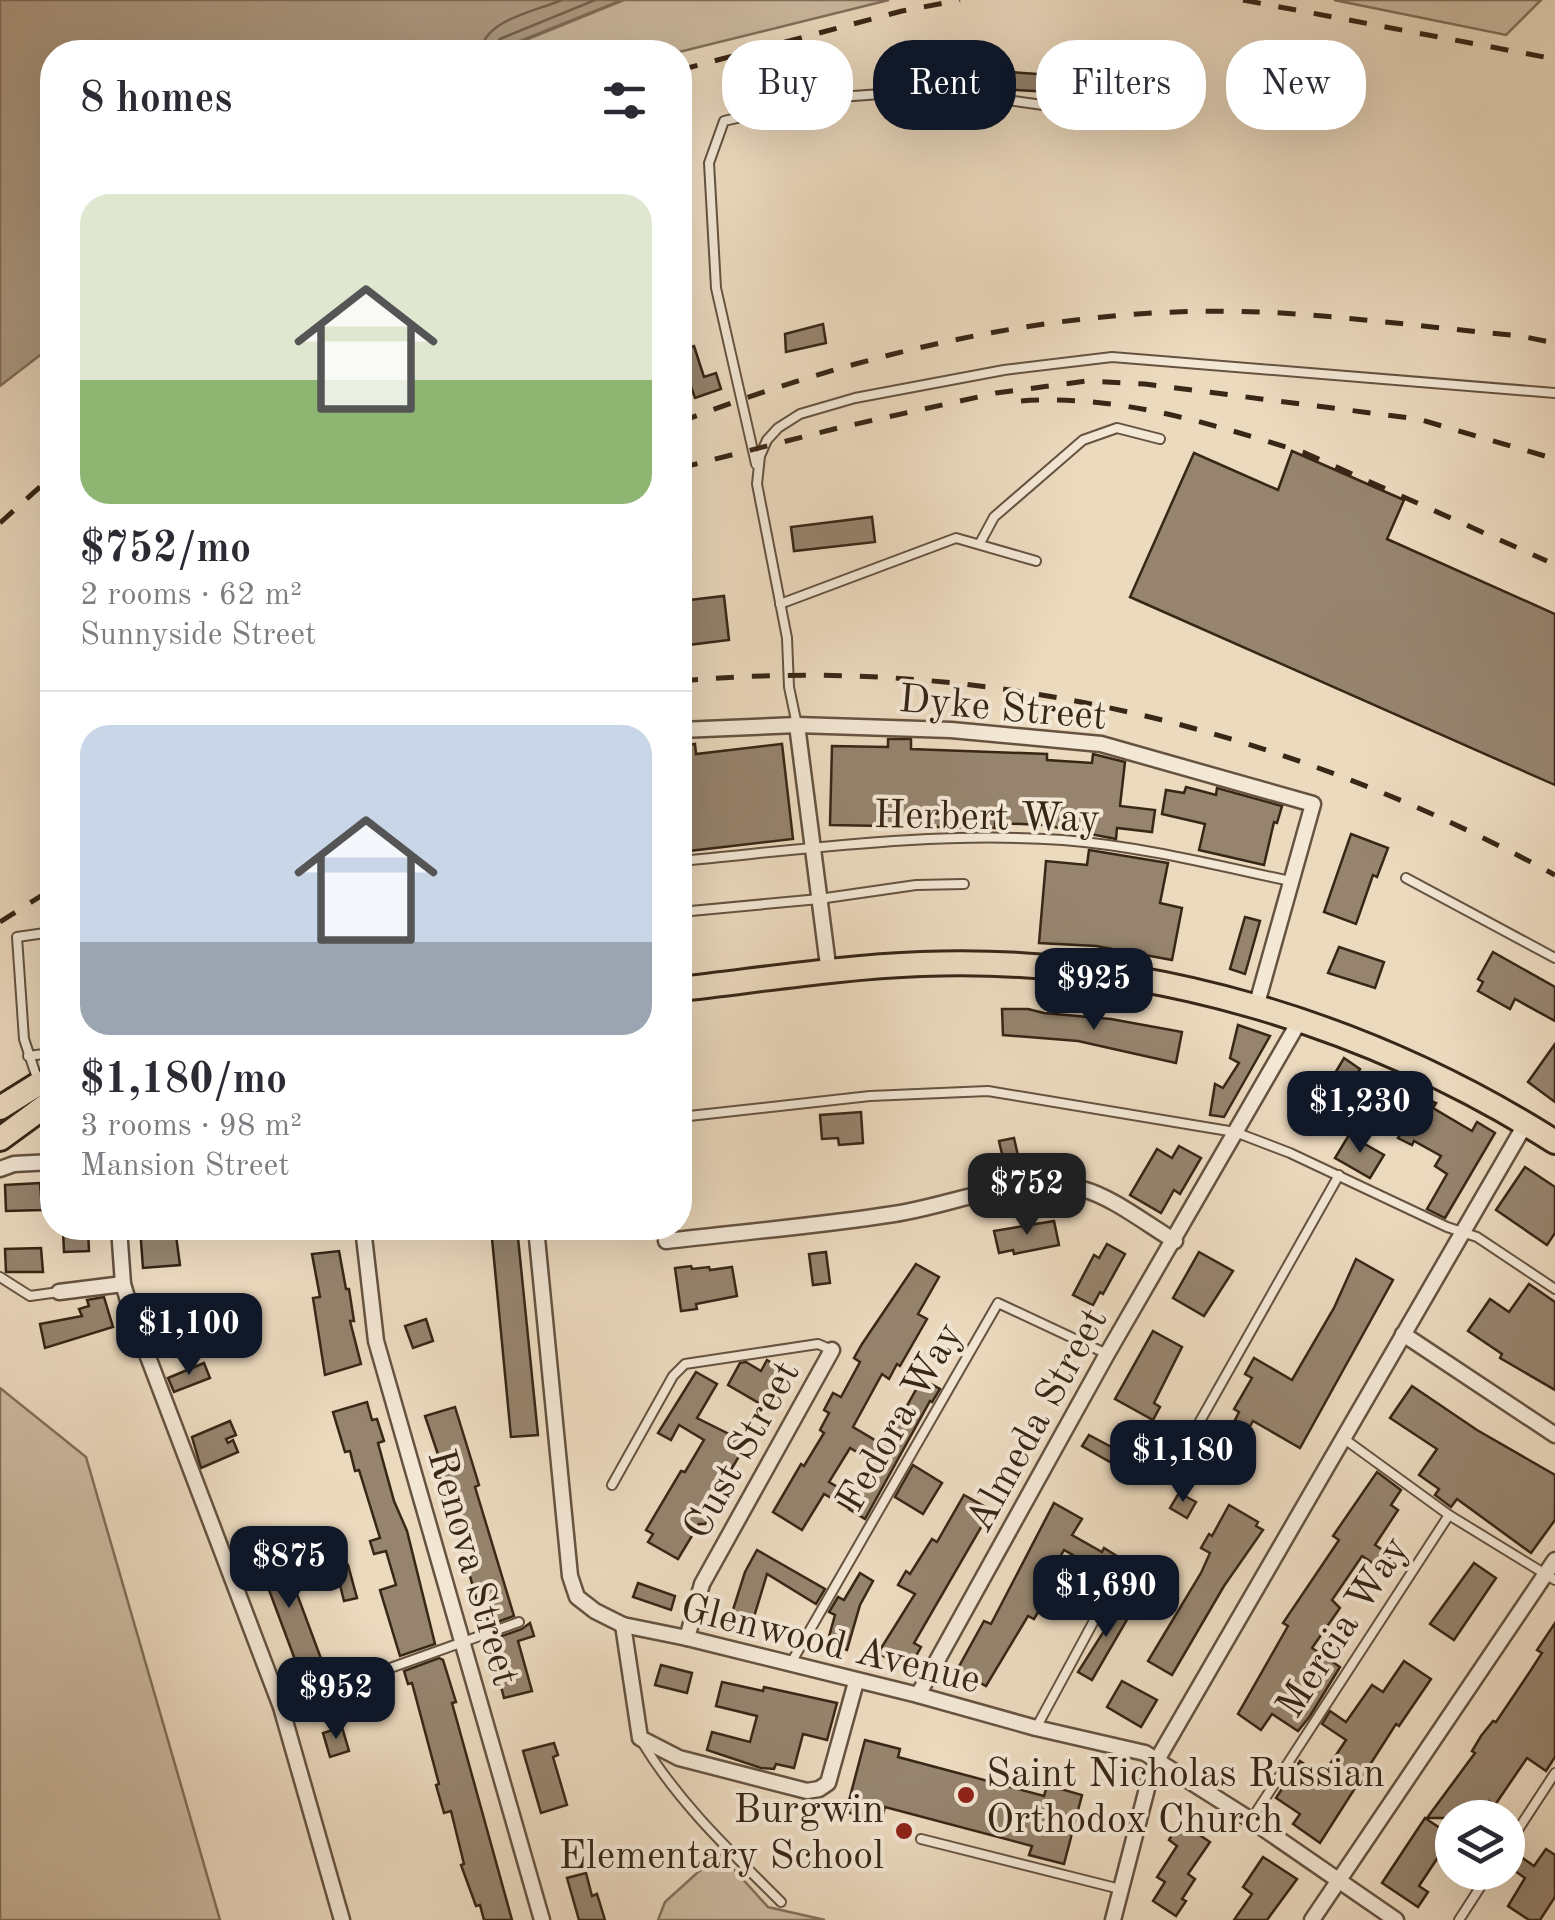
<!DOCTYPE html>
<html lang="en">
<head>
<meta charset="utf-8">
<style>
  :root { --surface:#fff; --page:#f2f2f3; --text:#2b2b33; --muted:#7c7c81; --line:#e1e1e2; --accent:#111827 }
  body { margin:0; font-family:"Old Standard TT",serif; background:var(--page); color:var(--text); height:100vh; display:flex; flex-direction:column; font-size:38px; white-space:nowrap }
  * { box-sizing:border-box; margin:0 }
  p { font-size:32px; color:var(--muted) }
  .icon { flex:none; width:55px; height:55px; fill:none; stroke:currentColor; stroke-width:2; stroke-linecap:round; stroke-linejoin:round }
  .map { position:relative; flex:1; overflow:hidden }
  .sheet { position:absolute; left:40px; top:40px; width:652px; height:1200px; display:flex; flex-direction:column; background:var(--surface); border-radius:40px; box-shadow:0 10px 40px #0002 }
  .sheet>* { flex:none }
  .guide { position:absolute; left:722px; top:40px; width:682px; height:90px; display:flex; gap:20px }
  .fabs { position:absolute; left:1435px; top:1800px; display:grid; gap:20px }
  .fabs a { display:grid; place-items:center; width:90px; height:90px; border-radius:50%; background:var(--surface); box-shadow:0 10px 40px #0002; font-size:50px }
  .price { position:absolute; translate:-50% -85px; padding:0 22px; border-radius:20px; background:var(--accent); color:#fff; font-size:32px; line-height:65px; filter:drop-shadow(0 2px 5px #0008) }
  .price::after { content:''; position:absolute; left:50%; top:60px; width:30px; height:22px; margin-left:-15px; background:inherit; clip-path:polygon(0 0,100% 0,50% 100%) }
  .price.current { background:#222; color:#fff }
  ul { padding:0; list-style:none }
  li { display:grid; align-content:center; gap:20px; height:530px; padding:0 40px }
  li+li { border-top:2px solid var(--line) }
  li span { display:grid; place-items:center; height:310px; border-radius:30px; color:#555 }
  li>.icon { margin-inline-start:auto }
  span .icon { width:180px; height:180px; fill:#fffc; stroke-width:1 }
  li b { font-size:42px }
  h2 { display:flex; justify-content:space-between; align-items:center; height:120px; padding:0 40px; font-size:42px }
  .pill { padding:0 35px; border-radius:40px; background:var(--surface); box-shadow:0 10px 40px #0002; font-size:35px; line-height:90px }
  .pill.current { background:var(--accent); color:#fff }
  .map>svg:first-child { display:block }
</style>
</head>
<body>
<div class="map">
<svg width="1555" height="1920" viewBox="0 0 1555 1920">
  <rect width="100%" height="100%" fill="#ecdabf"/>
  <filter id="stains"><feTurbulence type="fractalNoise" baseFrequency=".002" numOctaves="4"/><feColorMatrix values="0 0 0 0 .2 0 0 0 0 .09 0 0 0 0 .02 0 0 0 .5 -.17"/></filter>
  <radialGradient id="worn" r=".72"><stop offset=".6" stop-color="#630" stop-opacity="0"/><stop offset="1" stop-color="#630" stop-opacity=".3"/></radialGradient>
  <!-- green -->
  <g fill="#cdbba2" stroke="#82705c" stroke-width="2.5">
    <path d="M624,0H889L679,52H496Z"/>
    <path d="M1334,0H1541L1506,35Z"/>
    <path d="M0,1388L86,1457L220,1920H0Z"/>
    <path d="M719,1853L768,1907L825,1920H658L665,1902Z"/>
  </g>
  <!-- water -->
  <path fill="#af9d86" stroke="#7f6d59" stroke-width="2.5" d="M0,0H622L493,52H52V346L0,386Z"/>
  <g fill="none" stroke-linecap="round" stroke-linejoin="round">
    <!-- shore -->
    <g stroke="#74624e" stroke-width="2.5">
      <path d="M481,52C483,20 536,11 562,0"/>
      <path d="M493,52L494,45L500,39L595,0"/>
    </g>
  </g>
  <!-- building -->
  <g fill="#96846e" stroke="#382616" stroke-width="2.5">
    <path d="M983,70L1051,75L1050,92L982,88Z"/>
    <path d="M823,324L826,343L786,352L785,334Z"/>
    <path d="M694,346L704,377L716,373L721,389L695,398L684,367L680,368V351Z"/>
    <path d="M1292,451L1404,500L1387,539L1555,614V785L1130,597L1194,453L1278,490Z"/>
    <path d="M872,517L875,542L794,551L791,527Z"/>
    <path d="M724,596L729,640L680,646V601Z"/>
    <path d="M888,739H911V749L1047,754V760L1092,763L1093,754L1125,762L1120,806L1155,810L1152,832L1117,828L1116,839L1044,825L995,823V828L830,825L832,746L888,747Z"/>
    <path d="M695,744L696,754L782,744L793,839L680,852V746Z"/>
    <path d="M1186,787L1216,795L1217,788L1282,806L1277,823L1274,822L1264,865L1199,850L1205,824L1162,814L1166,790L1184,793Z"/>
    <path d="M1351,834L1388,848L1377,877L1373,875L1356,924L1324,912Z"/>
    <path d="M1089,850L1168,863L1160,903L1182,908L1172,960L1096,946L1039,943L1046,861L1087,865Z"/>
    <path d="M1245,917L1260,921L1245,974L1230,969Z"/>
    <path d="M1339,947L1384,962L1375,988L1328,973Z"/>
    <path d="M1493,952L1555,987V1021L1515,999L1510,1009L1478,991L1483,982L1478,979Z"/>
    <path d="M1002,1009H1028L1044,1013L1111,1019L1182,1032L1176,1063L1078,1041L1003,1035Z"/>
    <path d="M1238,1025L1270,1036L1224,1117L1210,1115L1215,1084L1223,1088L1239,1063L1230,1058Z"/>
    <path d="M1555,1044V1102L1528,1082Z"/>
    <path d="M1344,1058L1360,1069L1335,1110L1319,1100Z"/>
    <path d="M1406,1090L1436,1103L1433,1108L1472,1131L1477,1122L1495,1133L1445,1218L1427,1209L1447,1174L1435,1166L1441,1156L1414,1141L1412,1145L1398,1138L1403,1130L1388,1122Z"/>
    <path d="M861,1112L863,1143L839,1145L838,1138L822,1139L820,1115Z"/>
    <path d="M1349,1135L1384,1155L1370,1178L1335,1158Z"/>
    <path d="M1014,1138L1022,1173L1007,1176L999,1141Z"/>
    <path d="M1179,1146L1201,1158L1180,1194L1174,1190L1161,1213L1130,1195L1157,1149L1172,1158Z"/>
    <path d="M1525,1167L1555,1187V1233L1547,1245L1496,1210Z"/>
    <path d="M40,1183L42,1210L6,1211L5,1185Z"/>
    <path d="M1054,1221L1059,1245L1014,1254L1013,1250L999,1253L994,1231Z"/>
    <path d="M140,1228H175L180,1265L143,1268Z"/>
    <path d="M491,1228H517L538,1435L511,1437Z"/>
    <path d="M88,1229L89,1251L64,1252L63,1230Z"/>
    <path d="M1107,1244L1125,1254L1103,1294L1100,1292L1093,1305L1073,1295L1094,1255L1099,1258Z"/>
    <path d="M41,1248L43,1272H6L5,1249Z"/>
    <path d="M339,1251L346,1289H349L354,1321H350L361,1364L325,1375L313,1298L320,1297L312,1254Z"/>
    <path d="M826,1252L830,1283L813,1285L809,1254Z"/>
    <path d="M1199,1252L1233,1271L1204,1316L1173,1298Z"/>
    <path d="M1356,1259L1393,1280L1300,1448L1253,1421L1249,1428L1235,1420L1239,1412L1234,1409L1252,1378L1245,1374L1254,1358L1292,1380L1334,1308Z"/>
    <path d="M916,1264L939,1277L918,1314L927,1319L900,1366L897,1364L889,1379L882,1374L853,1427L880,1443L891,1425L895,1427L922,1379L940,1389L932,1402L930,1401L865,1519L849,1509L877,1464L850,1448L829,1482L855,1497L849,1508L824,1494L802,1530L773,1512L801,1464L804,1466L824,1433L820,1430L829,1413L824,1410L833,1393L841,1397L860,1362L854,1358L862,1344Z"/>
    <path d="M691,1266L692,1269L709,1267L710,1270L732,1267L737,1296L696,1304L697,1309L681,1311L675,1268Z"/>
    <path d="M1529,1284L1555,1302V1390L1500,1358L1502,1354L1468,1331L1490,1299L1509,1312Z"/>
    <path d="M104,1297L113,1327L45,1348L40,1324L82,1316L79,1309L89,1306L87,1300Z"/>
    <path d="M426,1319L433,1341L413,1348L405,1326Z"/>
    <path d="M1153,1331L1182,1347L1154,1403L1160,1407L1153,1420L1115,1399Z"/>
    <path d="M767,1360L787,1372L769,1409L728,1385L740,1363L746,1362L761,1371Z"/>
    <path d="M204,1363L210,1378L174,1392L168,1378Z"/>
    <path d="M696,1372L717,1384L697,1418L747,1443L717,1493L721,1495L705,1524H699L678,1559L648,1542L653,1534L646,1530L681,1471L685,1472L704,1440L679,1425L671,1440L658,1433Z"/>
    <path d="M1412,1386L1477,1430L1555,1475V1520L1531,1553L1457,1499L1451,1507L1435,1495L1439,1489L1419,1475L1437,1449L1390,1418Z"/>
    <path d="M367,1402L372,1420L377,1419L384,1441L378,1443L394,1501L407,1531L435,1644L400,1656L380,1590L396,1585L386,1551L374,1554L370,1541L380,1538L359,1470L355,1471L350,1451L345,1452L333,1412Z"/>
    <path d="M455,1407L479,1485L475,1487L514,1616L489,1625L485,1609L480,1611L455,1524L447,1481L425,1416Z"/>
    <path d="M230,1421L236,1435L226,1439L228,1443L233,1440L238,1452L201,1468L192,1437Z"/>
    <path d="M1089,1435L1117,1450L1110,1462L1082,1446Z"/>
    <path d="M913,1465L942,1483L923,1514L895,1497Z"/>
    <path d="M1377,1472L1401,1490L1391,1505L1398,1510L1375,1545L1392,1556L1382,1569L1362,1556L1332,1600L1340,1608L1312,1648L1340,1667L1310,1716L1298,1731L1272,1714L1261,1730L1238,1714L1288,1626L1283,1623L1339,1540L1333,1536Z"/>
    <path d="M1179,1493L1196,1502L1187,1518L1170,1508Z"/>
    <path d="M964,1495L991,1510L914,1643L921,1647L908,1670L878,1653L915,1594L898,1585L906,1571L910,1574L932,1539L937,1542Z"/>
    <path d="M1054,1503L1082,1519L1072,1535L1102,1552L1104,1548L1120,1558L1092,1609L1074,1599L1092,1566L1064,1550L1044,1585L1051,1589L1043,1604L1034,1619L1028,1616L986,1686L957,1670L984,1621L991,1624Z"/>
    <path d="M1229,1505L1258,1522L1256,1526L1263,1530L1224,1586L1172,1675L1148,1661L1201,1573L1210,1553L1201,1548L1209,1534L1212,1536Z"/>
    <path d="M268,1534L278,1570L287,1567L326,1672L303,1681L250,1539Z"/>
    <path d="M757,1550L825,1589L816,1604L767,1574L753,1620L732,1613L745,1572Z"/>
    <path d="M1474,1563L1496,1578L1454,1640L1430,1624Z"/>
    <path d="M348,1565L357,1598L344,1601L336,1569Z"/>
    <path d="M860,1573L873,1581L860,1605L847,1650L827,1644L835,1615L829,1612L838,1597L844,1600Z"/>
    <path d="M638,1583L675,1596L671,1610L633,1597Z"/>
    <path d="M1114,1600L1132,1611L1092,1680L1078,1672L1111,1620L1105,1617Z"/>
    <path d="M530,1623L534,1636L518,1641L532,1691L504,1698L497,1671L502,1670L493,1639L522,1629Z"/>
    <path d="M1555,1623V1757L1546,1771L1527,1758L1495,1805L1489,1801L1478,1818H1427L1475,1753L1472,1751L1481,1736L1493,1721L1496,1722L1531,1670L1542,1653L1537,1650Z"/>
    <path d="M439,1658L443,1660L456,1702L452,1703L457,1721L512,1920H484L480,1905L476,1906L461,1865L464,1864L451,1811L444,1813L436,1785L439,1784L412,1683L408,1684L404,1671Z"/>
    <path d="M1404,1661L1431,1679L1399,1726L1396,1724L1320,1843L1293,1824L1300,1814L1276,1798L1300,1761L1322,1776L1346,1740L1322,1724L1330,1711L1346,1722L1372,1685L1383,1692Z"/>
    <path d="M661,1665L692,1673L687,1693L655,1685Z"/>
    <path d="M1122,1681L1157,1700L1141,1727L1107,1707Z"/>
    <path d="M722,1682L763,1691L764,1687L837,1703L827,1740L803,1734L794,1768L776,1764L774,1769L761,1768L707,1750L712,1732L750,1742L757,1716L716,1706Z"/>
    <path d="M342,1727L349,1751L330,1757L323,1733Z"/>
    <path d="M865,1740L900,1749L898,1757L1044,1796L1047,1785L1082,1795L1064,1864L1029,1855L1032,1846L885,1807L881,1821L846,1812Z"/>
    <path d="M554,1743L558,1755L553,1757L567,1805L541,1813L523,1751Z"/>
    <path d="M1425,1818L1452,1836L1419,1886L1428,1892L1418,1907L1382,1883Z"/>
    <path d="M1180,1822L1210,1842L1188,1874L1195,1879L1182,1899L1186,1901L1176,1916L1153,1901L1165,1882L1157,1877L1177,1846L1169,1840Z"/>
    <path d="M1546,1849L1555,1855V1897L1540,1920H1529L1508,1906L1525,1878L1508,1866V1862L1514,1852L1534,1866Z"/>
    <path d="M1263,1857L1297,1879L1267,1920H1234L1252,1894L1243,1887Z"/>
    <path d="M586,1873L592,1896L597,1894L605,1920H579L567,1878Z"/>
  </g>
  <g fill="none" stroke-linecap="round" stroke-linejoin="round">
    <defs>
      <g id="service">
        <path d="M756,464L716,288L709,163L724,121L825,98L937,90L1057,107L1134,123"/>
        <path d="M980,543L994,517L1083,440L1117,428L1160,439"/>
        <path d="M780,604L956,538L1036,561"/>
        <path d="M797,725L789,687L787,638L757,484L760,456L767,440L778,428L800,414L855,398L1004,370L1112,357L1555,393"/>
        <path d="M680,861C808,849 934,831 1063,840C1139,846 1215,865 1290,881"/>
        <path d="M1406,878L1555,958"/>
        <path d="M680,912L819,899L916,885L964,884"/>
        <path d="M28,1056L52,1053"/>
        <path d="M37,1078L24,1039L17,937L52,932"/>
        <path d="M680,1117L870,1096L988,1091L1235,1132L1290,1153L1447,1227L1477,1237L1555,1289"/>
        <path d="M0,1277L30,1296L59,1292"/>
        <path d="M1343,1438L1449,1515L1555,1580"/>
        <path d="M1186,1446L1339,1175"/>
        <path d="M612,1485L673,1376L685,1364L818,1344L832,1350"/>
        <path d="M791,1663L998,1303L1107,1354"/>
        <path d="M281,1707L519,1622"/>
        <path d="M1036,1728L1122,1569"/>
        <path d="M642,1742C679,1803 730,1851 781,1902"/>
        <path d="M1251,1820L1449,1515"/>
        <path d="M921,1839L1120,1889"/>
        <path d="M1508,1845L1555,1773"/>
        <path d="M1459,1920L1490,1872"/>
      </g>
      <g id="minor">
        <path d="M797,725L829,973"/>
        <path d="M680,730L797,725L951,730L1101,744L1313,804L1256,1007"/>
        <path d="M0,1169L14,1164L52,1162"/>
        <path d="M119,1228L123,1284L134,1320L281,1707L342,1920"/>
        <path d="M363,1228L376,1341L542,1920"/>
        <path d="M536,1228L570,1576L577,1597L595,1611L623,1625L687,1638L918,1695L1036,1728L1145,1753L1251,1820L1396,1920"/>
        <path d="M666,1241C742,1232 818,1226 894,1214C954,1205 1020,1173 1082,1189C1111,1196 1148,1225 1175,1241"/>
        <path d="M59,1292L123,1284"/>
        <path d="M1403,1334L1555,1435"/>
        <path d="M623,1625L640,1738L679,1758L807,1791L819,1789L828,1783L856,1682"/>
        <path d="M687,1638L702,1584L832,1350"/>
        <path d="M918,1695L1107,1354L1300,1020"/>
        <path d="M1113,1920L1150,1777L1157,1760L1526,1123"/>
        <path d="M1312,1920L1555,1560"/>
      </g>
      <g id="primary">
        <path d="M680,989C760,980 841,967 921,964C1143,955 1369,1024 1555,1142"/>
        <path d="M0,1108L40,1083L52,1080"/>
        <path d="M0,1139L52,1101"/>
      </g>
    </defs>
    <!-- service casing -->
    <use href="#service" stroke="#655340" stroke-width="12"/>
    <!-- minor casing -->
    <use href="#minor" stroke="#655340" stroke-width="19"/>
    <!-- primary casing -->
    <use href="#primary" stroke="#382616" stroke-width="28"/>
    <!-- service -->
    <use href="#service" stroke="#f3e7d5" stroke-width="8"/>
    <!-- minor -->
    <use href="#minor" stroke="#f3e7d5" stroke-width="14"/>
    <!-- primary -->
    <use href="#primary" stroke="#ecdabf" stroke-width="22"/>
    <!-- rail -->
    <g stroke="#382616" stroke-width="5" stroke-dasharray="18 18" stroke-linecap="butt">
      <path d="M1243,0L1555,59"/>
      <path d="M680,70L902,11L960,0"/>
      <path d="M1021,401C1119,394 1212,424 1305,453L1547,561"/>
      <path d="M680,422C862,352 1065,304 1261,312C1347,316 1434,328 1520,336L1555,343"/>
      <path d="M680,468L838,428L996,393L1087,381L1145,384L1418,419L1555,459"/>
      <path d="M0,523L52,476"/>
      <path d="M680,681C986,653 1287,729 1555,875"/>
      <path d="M0,922L52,889"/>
    </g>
  </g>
  <!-- markers -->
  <g fill="#8f2418" stroke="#f3e7d5" stroke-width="4">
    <circle cx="966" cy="1795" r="10"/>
    <circle cx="904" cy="1831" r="10"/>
  </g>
  <g text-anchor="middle" stroke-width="8" stroke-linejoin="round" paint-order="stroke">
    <!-- street labels -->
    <g font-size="40" fill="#382616" stroke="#f3e7d5">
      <text transform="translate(1003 706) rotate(5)" y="14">Dyke Street</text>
      <text transform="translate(987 815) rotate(1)" y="14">Herbert Way</text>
      <text transform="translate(898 1416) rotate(-60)" y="14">Fedora Way</text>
      <text transform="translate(1035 1419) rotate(-61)" y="14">Almeda Street</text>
      <text transform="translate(740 1449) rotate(-61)" y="14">Cust Street</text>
      <text transform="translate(475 1567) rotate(74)" y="14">Renova Street</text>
      <text transform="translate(1341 1626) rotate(-57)" y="14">Mercia Way</text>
      <text transform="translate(831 1642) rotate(14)" y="14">Glenwood Avenue</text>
    </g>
    <!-- poi labels -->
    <g font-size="40" fill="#382616" stroke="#f3e7d5" text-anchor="start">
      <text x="986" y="1786">Saint Nicholas Russian<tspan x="986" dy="46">Orthodox Church</tspan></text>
      <text x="884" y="1822" text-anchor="end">Burgwin<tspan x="884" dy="46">Elementary School</tspan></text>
    </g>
  </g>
  <rect width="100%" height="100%" filter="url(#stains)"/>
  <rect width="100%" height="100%" fill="url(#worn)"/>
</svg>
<div class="fabs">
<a><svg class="icon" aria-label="layers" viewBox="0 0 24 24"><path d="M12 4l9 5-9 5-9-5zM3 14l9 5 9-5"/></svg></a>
</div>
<b class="price" style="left:1094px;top:1033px">$925</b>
<b class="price" style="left:1360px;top:1156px">$1,230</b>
<b class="price current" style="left:1027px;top:1238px">$752</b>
<b class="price" style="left:189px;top:1378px">$1,100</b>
<b class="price" style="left:1183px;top:1505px">$1,180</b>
<b class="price" style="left:289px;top:1611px">$875</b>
<b class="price" style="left:1106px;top:1640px">$1,690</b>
<b class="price" style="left:336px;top:1742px">$952</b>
<div class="guide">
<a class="pill">Buy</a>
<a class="pill current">Rent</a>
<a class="pill">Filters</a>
<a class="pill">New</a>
</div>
<section class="sheet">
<h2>8 homes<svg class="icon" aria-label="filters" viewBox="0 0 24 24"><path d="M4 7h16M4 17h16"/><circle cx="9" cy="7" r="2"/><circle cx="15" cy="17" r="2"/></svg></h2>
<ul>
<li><span style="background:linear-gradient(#dfe7d0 60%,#8fb573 0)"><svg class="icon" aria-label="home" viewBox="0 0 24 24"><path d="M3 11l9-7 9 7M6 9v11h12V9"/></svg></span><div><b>$752/mo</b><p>2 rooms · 62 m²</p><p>Sunnyside Street</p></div></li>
<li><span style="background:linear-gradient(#c9d6e8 70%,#9aa5b1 0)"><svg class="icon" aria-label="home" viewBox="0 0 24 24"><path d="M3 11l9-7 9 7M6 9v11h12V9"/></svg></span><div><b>$1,180/mo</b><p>3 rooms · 98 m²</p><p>Mansion Street</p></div></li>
</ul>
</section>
</div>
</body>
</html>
